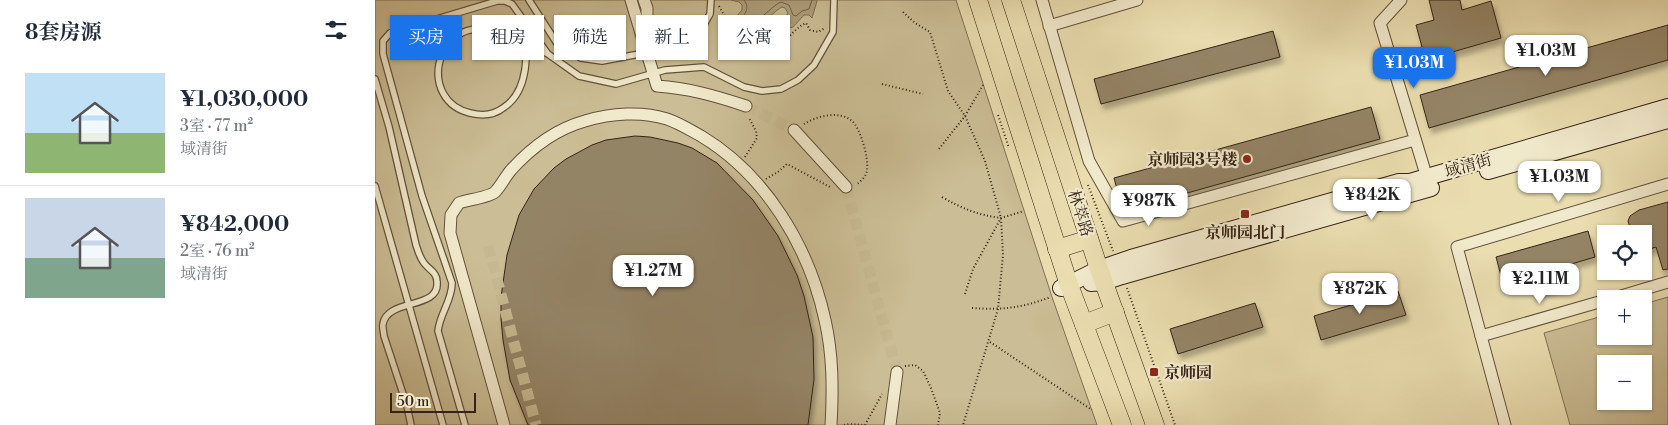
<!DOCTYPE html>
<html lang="zh">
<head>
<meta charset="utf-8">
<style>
  :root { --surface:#fff; --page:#f6f6f7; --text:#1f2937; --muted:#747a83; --line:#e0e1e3; --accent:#1a73e8 }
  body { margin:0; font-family:"Libre Bodoni","Noto Serif SC",serif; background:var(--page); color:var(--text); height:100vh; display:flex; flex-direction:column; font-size:19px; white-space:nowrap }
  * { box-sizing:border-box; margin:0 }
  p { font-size:16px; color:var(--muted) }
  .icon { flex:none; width:28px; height:28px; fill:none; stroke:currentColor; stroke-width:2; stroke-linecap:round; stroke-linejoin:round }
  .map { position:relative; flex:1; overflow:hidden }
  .side { display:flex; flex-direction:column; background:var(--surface); width:375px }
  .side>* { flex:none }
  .guide { position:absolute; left:15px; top:15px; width:475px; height:45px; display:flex; gap:10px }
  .fabs { position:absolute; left:1222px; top:225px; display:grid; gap:10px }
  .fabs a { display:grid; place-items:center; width:55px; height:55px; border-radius:0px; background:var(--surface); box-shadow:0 1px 4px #0004; font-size:25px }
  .scale { position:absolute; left:15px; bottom:12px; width:86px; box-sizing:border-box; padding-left:5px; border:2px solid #362316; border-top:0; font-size:14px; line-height:18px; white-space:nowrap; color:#362316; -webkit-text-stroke:4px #f1e9cb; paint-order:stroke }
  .price { position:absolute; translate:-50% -42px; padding:0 11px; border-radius:10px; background:#fff; color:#222; font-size:16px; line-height:32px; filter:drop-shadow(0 1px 2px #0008) }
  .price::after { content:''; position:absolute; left:50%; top:30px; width:15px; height:11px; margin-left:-8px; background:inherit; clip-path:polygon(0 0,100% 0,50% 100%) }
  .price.current { background:var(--accent); color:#fff }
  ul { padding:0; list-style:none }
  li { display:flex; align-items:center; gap:15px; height:125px; padding:0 25px }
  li+li { border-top:1px solid var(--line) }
  li span { display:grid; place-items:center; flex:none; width:140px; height:100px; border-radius:0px; color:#555 }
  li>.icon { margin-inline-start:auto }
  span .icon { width:60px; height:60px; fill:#fffc; stroke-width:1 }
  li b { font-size:21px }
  h2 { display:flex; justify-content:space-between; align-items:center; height:60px; padding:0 25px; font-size:21px }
  .chip { padding:0 18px; border-radius:0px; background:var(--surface); box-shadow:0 1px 4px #0004; font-size:18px; line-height:45px }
  .chip.current { background:var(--accent); color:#fff }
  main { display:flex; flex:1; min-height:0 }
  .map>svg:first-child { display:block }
</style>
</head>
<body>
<main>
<section class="side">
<h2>8套房源<svg class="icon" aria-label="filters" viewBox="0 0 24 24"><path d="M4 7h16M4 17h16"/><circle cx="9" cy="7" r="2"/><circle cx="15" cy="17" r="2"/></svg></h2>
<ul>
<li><span style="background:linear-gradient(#bfe0f5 60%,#8fb573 0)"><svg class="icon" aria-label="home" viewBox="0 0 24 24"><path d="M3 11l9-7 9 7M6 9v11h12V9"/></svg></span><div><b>¥1,030,000</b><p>3室 · 77 m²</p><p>域清街</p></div></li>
<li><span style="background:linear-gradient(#c9d6e8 60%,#7fa58c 0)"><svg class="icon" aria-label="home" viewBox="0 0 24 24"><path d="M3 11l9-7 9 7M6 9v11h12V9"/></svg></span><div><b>¥842,000</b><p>2室 · 76 m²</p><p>域清街</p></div></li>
</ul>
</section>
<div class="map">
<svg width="1293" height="425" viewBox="0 0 1293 425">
  <defs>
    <filter id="shadow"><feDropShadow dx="3" dy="5.5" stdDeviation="2.5" flood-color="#0004"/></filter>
  </defs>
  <rect width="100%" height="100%" fill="#eaddaf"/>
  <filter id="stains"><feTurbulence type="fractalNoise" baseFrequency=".004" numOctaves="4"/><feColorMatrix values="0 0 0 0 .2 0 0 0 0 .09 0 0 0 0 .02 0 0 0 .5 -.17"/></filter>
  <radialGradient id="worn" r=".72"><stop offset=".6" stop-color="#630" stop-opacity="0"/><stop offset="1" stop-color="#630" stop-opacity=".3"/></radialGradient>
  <!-- green -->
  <g fill="#cbbd95" stroke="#807056" fill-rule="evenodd">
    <path d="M0,0H581L677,297L722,425H0Z"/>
    <path d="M1293,297V425H1195L1169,333L1231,315V336H1269V304ZM1231,364H1269V401H1231Z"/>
  </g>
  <!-- water -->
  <path fill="#ad9e7b" stroke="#7d6d53" d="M356,0H442V1L437,18L434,15H429L418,27L413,28L410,26L408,21L413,13L410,8L407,7C395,13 372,45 360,21L361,17L367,10V5L364,2Z"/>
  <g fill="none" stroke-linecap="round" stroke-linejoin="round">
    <!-- shore -->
    <path stroke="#726048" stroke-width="1" d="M369,0C376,9 369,13 366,21C379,31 394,7 406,2L414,5L418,15L421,16L427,11L434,9L437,0"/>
  </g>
  <!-- building -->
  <g fill="#948466" stroke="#362316" filter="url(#shadow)">
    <path d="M1054,0H1085L1087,10L1116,1L1126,38L1074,53L1075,57L1058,62L1056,57L1043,60L1040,49L1047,47L1041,25L1059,20Z"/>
    <path d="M1293,25V60L1054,128L1045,95Z"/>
    <path d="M898,31L905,57L726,104L719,79Z"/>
    <path d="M996,107L1005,139L748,211L739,178Z"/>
    <path d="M260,136L275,137L303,143L317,148L342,163L378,200L403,236L422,275L429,296L438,337L439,379L433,425H153L135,380L128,340L126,319V297L132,255L144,215L159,189L179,168L191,159L217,145L231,140Z"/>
    <path d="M1293,202V269L1288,270L1281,247L1269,251V234H1257L1253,221L1255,216L1264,210Z"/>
    <path d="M1213,231L1220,257L1193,265L1198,283L1160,294L1155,276L1128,283L1121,257Z"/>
    <path d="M1023,291L1031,315L946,340L939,316Z"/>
    <path d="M880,303L888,327L803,354L795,329Z"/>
  </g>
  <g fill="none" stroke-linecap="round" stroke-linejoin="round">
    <!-- street-tunnel -->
    <g stroke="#c6b890" stroke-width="11" stroke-dasharray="11 5.5" stroke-linecap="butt">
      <path d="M371,106L419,130"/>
      <path d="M471,187L522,372"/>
      <path d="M113,246L161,425"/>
    </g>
    <defs>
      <g id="lane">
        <path d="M154,0L183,45L206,58L227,61L307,46L324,33L335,14L336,0"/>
        <path d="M150,24C152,52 155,91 128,108C119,115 107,116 95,113C44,101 58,23 111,29C129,31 154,45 171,53"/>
        <path d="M0,79L14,127L41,245C43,251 45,258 49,263C54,270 62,272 62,282C65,310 12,298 8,324C7,327 9,333 9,336L32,406L36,425"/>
        <path d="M0,186L68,425"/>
        <path d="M90,425L63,331C65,313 77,301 77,283L47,196L8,54V41L15,33L122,1H130L137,4L173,54L204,76L241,84L290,70L329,67L369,87L387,91L406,89L423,80L439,65L458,32L459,0"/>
      </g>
      <g id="street">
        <path d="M256,0L282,86C313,88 341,96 371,106"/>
        <path d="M269,0L272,8V38"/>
        <path d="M667,0L714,161L748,221L1040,140"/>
        <path d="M1026,0L1005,23L1052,178"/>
        <path d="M674,26L762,0"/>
        <path d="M419,130L471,187"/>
        <path d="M1236,299L1293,282"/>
        <path d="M1106,336L1231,300"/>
        <path d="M129,425L75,233L76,215L84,203C92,200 115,197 120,192C126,186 130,177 136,170C156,148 181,129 210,121C236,113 267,111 292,119C304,123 315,130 326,136C391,175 434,247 450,320C458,355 458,389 456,425"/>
        <path d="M515,425L522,372"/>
        <path d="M1130,425L1082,247L1293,184"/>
      </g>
      <g id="secondary">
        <path d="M1113,171L1293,120"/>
        <path d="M716,283L729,282L747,276L1056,188"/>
        <path d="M686,288L724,269L756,258L1024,182H1035L1293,107"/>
      </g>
      <g id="primary">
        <path d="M603,0L694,285L747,425"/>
        <path d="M636,0L724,269L780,425"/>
        <path d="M682,249L714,239"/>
        <path d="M709,324L740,312"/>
      </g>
    </defs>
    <!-- lane casing -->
    <use href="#lane" stroke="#63523c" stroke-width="8"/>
    <!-- street casing -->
    <use href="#street" stroke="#63523c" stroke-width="13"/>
    <!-- secondary casing -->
    <use href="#secondary" stroke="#362316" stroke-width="18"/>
    <!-- primary casing -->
    <use href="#primary" stroke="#362316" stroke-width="19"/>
    <!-- path -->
    <g stroke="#362316" stroke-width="2" stroke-dasharray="1 2.5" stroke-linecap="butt">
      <path d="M344,6C356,28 366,39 391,27L395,30L394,46C410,47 417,29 431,23L435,30L443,32L450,28"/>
      <path d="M528,12L540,23L555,32L573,91L590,116L610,161L626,218L628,255L623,309L588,425"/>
      <path d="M507,84L548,94"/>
      <path d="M623,115L634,148"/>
      <path d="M429,124C442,116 464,110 477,121C485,127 494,159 492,169C492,176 486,181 481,185"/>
      <path d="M564,149L590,116L608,85"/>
      <path d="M370,157L382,138L381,131L374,118"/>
      <path d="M391,179L403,172L412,164L455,187"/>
      <path d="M713,185L738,251"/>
      <path d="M567,197C588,209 603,215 626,218"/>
      <path d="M752,288L800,425"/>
      <path d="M590,294L598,269L626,218L649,211"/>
      <path d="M597,308C629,310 646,308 676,297"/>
      <path d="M615,342L717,410"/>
      <path d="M530,366L540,365L548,371L556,388L565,413L563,425"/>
      <path d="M469,425L474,424L489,425"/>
      <path d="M490,425L507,394"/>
    </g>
    <!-- lane -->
    <use href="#lane" stroke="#f1e9cb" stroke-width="5.5"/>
    <!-- street -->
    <use href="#street" stroke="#f1e9cb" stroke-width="11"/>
    <!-- secondary -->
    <use href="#secondary" stroke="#f1e9cb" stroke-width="16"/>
    <!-- primary -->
    <use href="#primary" stroke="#eaddaf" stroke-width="18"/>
  </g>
  <!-- markers -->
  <g fill="#8f2418" stroke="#f1e9cb" stroke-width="2">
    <circle cx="872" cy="159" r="5"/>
    <rect x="865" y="209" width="10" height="10" rx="2.5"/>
    <rect x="774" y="367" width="10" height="10" rx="2.5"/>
  </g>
  <g text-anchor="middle" stroke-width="4.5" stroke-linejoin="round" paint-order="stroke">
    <!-- poi labels -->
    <g font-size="16" font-weight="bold" fill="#362316" stroke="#f1e9cb" text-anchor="end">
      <text x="862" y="165">京师园3号楼</text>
      <text x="870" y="238" text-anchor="middle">京师园北门</text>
      <text x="789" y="378" text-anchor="start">京师园</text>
    </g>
    <!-- street labels -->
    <g font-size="16" fill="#362316" stroke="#f1e9cb">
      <text transform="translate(1093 165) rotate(-16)" y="6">域清街</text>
      <text transform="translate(706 213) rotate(72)" y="6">林萃路</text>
    </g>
  </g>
  <rect width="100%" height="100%" filter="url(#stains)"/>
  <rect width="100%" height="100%" fill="url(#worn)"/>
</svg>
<div class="fabs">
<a><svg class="icon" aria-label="locate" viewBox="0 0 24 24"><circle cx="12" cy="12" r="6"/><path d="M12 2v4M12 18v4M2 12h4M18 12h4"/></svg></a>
<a>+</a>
<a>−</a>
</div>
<div class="scale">50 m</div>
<b class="price" style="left:1171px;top:77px">¥1.03M</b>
<b class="price current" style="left:1039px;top:89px">¥1.03M</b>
<b class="price" style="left:1184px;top:203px">¥1.03M</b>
<b class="price" style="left:997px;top:221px">¥842K</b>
<b class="price" style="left:774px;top:227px">¥987K</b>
<b class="price" style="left:278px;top:297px">¥1.27M</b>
<b class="price" style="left:1165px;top:305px">¥2.11M</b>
<b class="price" style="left:985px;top:315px">¥872K</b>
<div class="guide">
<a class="chip current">买房</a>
<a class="chip">租房</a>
<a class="chip">筛选</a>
<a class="chip">新上</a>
<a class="chip">公寓</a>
</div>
</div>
</main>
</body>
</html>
